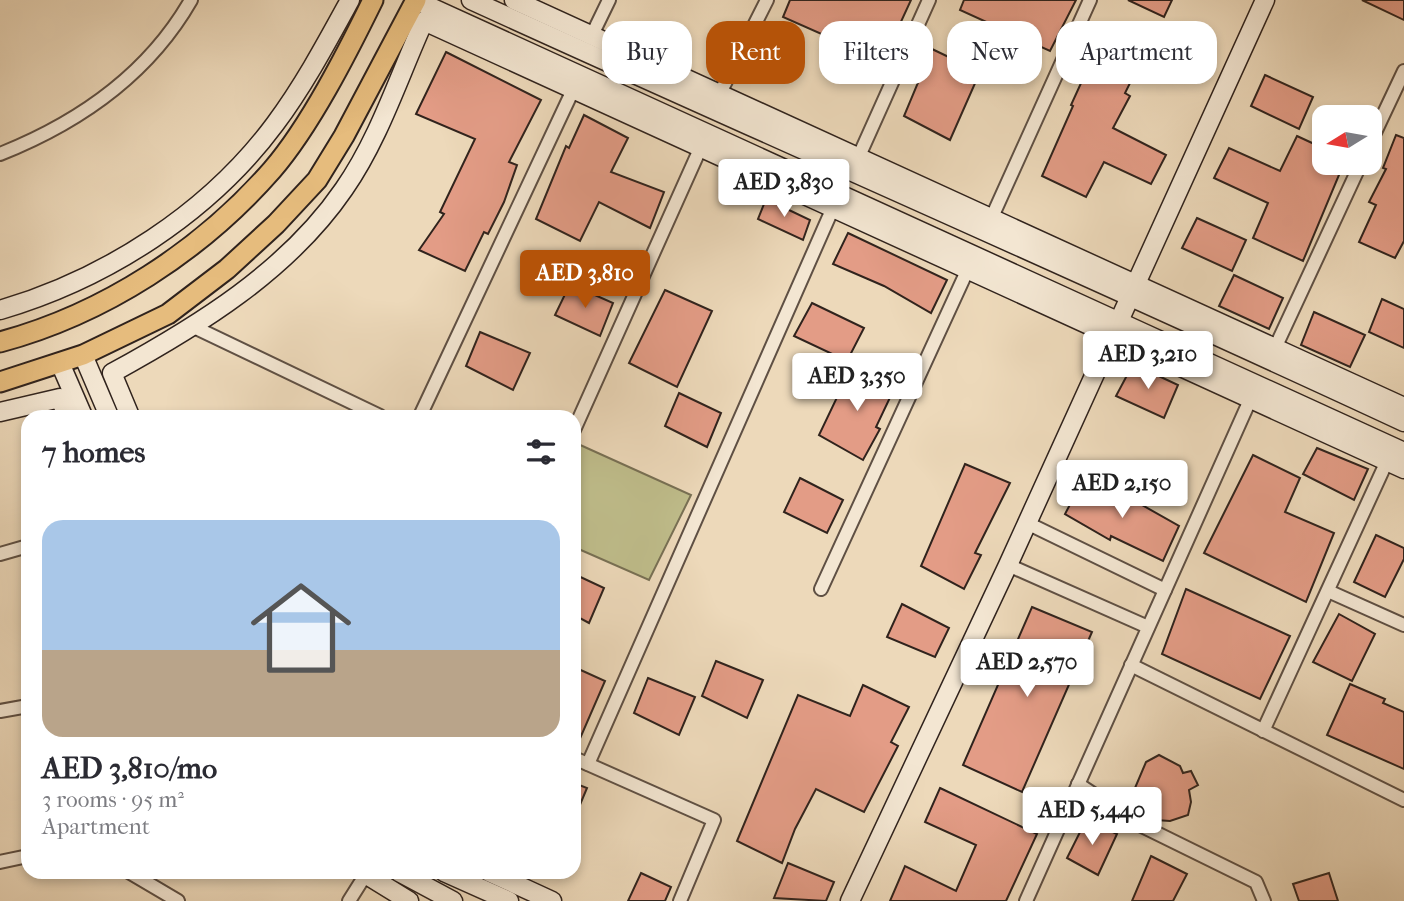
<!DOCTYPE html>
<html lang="en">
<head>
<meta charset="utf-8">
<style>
  :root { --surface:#fff; --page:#f7f7f7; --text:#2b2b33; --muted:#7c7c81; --line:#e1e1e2; --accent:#b45309 }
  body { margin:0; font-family:"IM FELL French Canon",serif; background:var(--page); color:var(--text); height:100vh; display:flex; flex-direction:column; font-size:26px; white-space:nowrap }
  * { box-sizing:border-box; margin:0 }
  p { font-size:23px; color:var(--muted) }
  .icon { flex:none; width:38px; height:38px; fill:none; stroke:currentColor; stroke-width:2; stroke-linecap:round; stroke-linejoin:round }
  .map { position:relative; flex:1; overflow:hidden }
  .sheet { position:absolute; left:21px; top:410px; width:560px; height:469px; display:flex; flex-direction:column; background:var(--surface); border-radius:21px; box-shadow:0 4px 10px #0003 }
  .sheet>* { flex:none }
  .banner { position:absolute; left:602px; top:21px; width:665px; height:63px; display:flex; gap:14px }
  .needle { width:46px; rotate:259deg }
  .tools { position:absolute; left:1312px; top:105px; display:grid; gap:14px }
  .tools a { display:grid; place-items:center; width:70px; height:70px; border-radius:14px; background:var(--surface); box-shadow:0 4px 10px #0003; font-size:35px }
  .price { position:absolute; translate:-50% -60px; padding:0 16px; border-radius:7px; background:#fff; color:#222; font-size:23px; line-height:46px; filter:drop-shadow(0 2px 4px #0008) }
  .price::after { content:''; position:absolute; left:50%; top:42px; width:21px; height:16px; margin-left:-10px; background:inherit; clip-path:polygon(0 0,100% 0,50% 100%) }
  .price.active { background:var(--accent); color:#fff }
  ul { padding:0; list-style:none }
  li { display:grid; align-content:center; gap:14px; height:371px; padding:0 21px }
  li+li { border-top:2px solid var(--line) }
  li span { display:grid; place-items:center; height:217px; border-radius:21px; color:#555 }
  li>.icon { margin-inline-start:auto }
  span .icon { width:126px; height:126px; fill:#fffc; stroke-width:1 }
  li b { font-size:30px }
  h2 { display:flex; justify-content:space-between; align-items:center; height:84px; padding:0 21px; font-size:30px }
  .tag { padding:0 24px; border-radius:21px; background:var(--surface); box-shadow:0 4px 10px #0003; font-size:24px; line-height:63px }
  .tag.active { background:var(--accent); color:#fff }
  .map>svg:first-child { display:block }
</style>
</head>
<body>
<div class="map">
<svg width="1404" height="901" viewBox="0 0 1404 901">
  <rect width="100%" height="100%" fill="#edd9ba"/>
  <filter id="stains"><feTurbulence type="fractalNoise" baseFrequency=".00286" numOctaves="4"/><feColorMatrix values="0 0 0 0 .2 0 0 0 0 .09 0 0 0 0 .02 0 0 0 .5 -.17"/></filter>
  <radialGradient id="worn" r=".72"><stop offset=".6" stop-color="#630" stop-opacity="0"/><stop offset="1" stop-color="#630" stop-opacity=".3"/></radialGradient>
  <!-- green -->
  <path fill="#bfbd8b" stroke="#787054" stroke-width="2" d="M578,444L691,495L649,580L574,547V454Z"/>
  <!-- building -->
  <g fill="#e39c86" stroke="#30231d" stroke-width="2">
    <path d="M790,0H911L899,26L904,28L887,63L783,17Z"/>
    <path d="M964,0H1076L1050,51L960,10Z"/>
    <path d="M1128,0H1172L1164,17Z"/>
    <path d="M1362,0H1404V20Z"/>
    <path d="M1167,25L1212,48L1196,77L1153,56Z"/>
    <path d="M1098,37L1142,59L1125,93L1130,96L1113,128L1166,155L1151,184L1104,162L1086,197L1042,176L1073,106L1071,105L1087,70L1084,68Z"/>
    <path d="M932,49L980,72L950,140L904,116Z"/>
    <path d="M446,52L541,100L509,162L517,165L504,202L488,234L484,232L465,271L419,250L444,214L440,212L475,139L416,114Z"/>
    <path d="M1265,75L1313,97L1299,129L1251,106Z"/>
    <path d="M584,115L628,138L611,172L664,192L650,228L599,202L580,241L536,219L566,146L569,148Z"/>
    <path d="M1396,135L1404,138V241L1395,258L1359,242L1376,205L1369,202L1386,169L1383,168Z"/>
    <path d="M1297,136L1325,149V163H1344L1303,261L1253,238L1268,203L1214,178L1229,148L1280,171Z"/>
    <path d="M766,199L810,220L803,240L758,219Z"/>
    <path d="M1197,218L1246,240L1232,271L1182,248Z"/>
    <path d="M848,233L947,280L931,313L884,286L833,264Z"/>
    <path d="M1234,275L1283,298L1269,329L1219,306Z"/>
    <path d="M570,284L613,303L600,336L555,315Z"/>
    <path d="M665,290L712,311L677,387L629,363Z"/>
    <path d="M1382,299L1404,309V348L1369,332Z"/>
    <path d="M812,303L864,328L847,361L794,336Z"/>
    <path d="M1314,312L1365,335L1350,367L1301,345Z"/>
    <path d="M480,332L530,353L513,390L466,366Z"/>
    <path d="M1133,364L1178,385L1164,418L1116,396Z"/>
    <path d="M851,368L895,387L876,427L880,429L863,460L819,435Z"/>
    <path d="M679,393L721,413L707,447L665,426Z"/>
    <path d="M1317,448L1368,469L1354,500L1303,474Z"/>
    <path d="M1253,455L1300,478L1285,512L1334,533L1306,602L1204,553Z"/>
    <path d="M965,464L1010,483L975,553L981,555L964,589L921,566Z"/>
    <path d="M800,478L843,500L827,533L784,512Z"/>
    <path d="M1083,480L1135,501L1179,526L1163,561L1111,536L1110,540L1065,514Z"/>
    <path d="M1376,535L1404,548V559L1385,597L1354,582Z"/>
    <path d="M574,574L604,588L589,623L574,615Z"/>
    <path d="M1186,589L1290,636L1260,699L1162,654Z"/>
    <path d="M902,604L949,628L935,657L887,637Z"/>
    <path d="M1032,607L1092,632L1022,792L963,765Z"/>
    <path d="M1339,614L1375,634L1352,681L1313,662Z"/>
    <path d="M716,661L763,680L747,718L702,696Z"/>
    <path d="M574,667L605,681L575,750L574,749Z"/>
    <path d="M648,678L695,697L679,735L634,713Z"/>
    <path d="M1350,684L1385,699L1383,703L1404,712V769L1327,735Z"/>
    <path d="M863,685L909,707L891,742L898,746L864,812L816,789L795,829L782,863L737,841L798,695L850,716Z"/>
    <path d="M1159,755L1180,766L1183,773L1191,771L1198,785L1189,790L1191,802L1188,815L1170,821L1156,820L1149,810L1139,812L1132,795L1146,762Z"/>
    <path d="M574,783L587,788L574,819Z"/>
    <path d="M940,788L1037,834L1006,901H890L905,866L956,891L976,845L925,822Z"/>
    <path d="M1086,820L1117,834L1098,875L1067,858Z"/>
    <path d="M1151,856L1187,874L1173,901H1132Z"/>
    <path d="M788,863L834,882L826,901L774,898Z"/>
    <path d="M641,873L671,887L665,901H628Z"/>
    <path d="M1329,873L1338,901H1299L1293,884Z"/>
  </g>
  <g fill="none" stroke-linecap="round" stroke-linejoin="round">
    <defs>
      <g id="minor">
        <path d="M592,35L609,0"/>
        <path d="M719,95L767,0"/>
        <path d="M1370,143L1404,71"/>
        <path d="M0,154C78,123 148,75 191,0"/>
        <path d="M859,156L929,0"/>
        <path d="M992,217L1090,0"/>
        <path d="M194,327L380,416"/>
        <path d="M1276,346L1361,163"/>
        <path d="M420,416L573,90"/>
        <path d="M574,430L700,149"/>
        <path d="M1027,523L1165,590"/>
        <path d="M0,554L28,546"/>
        <path d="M1008,565L1148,627"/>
        <path d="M821,589L967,271"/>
        <path d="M1328,591L1404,625"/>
        <path d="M1131,665L1404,800"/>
        <path d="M0,711L28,706"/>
        <path d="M1263,731L1387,461"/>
        <path d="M574,758L714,820L680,901"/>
        <path d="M588,764L832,210"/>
        <path d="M1078,784L1140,825L1256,882L1264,901"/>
        <path d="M0,862L28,856"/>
        <path d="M129,872L178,901"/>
        <path d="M349,901L366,874"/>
        <path d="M1026,901L1250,400"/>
      </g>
      <g id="secondary">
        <path d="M415,0L1404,452"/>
        <path d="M471,0C782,142 1095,278 1404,422"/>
        <path d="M514,0L1404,407"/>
        <path d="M0,310C106,279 209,213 275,124C304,85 327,42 350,0"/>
        <path d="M83,355L109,416"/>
        <path d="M60,363L83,416"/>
        <path d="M0,412L60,398L67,416"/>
        <path d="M130,416L112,373C198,326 288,271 344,189C379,139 399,76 424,21L1404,469"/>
        <path d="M362,872L409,901"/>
        <path d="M399,872L453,901"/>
        <path d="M444,872L509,901"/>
        <path d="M489,872L552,901"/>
        <path d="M850,901L1008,565L1265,0"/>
      </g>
      <g id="primary">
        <path d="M0,342C104,314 201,251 272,170C310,126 347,53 373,0"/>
        <path d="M0,382L83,355L168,314L227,269L276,224L317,180L344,136L416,0"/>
      </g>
    </defs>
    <!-- minor casing -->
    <use href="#minor" stroke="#5f5044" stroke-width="16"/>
    <!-- secondary casing -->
    <use href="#secondary" stroke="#30231d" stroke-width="21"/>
    <!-- primary casing -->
    <use href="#primary" stroke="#30231d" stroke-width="23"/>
    <!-- minor -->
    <use href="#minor" stroke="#f3e6d2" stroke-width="12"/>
    <!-- secondary -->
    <use href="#secondary" stroke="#f3e6d2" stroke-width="18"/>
    <!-- primary -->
    <use href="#primary" stroke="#e6bc7d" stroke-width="19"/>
  </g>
  <rect width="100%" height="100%" filter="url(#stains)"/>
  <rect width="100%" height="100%" fill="url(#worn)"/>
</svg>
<div class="tools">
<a><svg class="needle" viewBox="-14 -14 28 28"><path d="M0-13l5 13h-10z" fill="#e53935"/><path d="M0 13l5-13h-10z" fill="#7c7c81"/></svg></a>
</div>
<b class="price" style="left:784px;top:219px">AED 3,830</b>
<b class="price active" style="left:585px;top:310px">AED 3,810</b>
<b class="price" style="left:1148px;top:391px">AED 3,210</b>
<b class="price" style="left:857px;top:413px">AED 3,350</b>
<b class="price" style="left:1122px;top:520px">AED 2,150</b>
<b class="price" style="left:1027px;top:699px">AED 2,570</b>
<b class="price" style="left:1092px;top:847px">AED 5,440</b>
<div class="banner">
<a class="tag">Buy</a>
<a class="tag active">Rent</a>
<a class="tag">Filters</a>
<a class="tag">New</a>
<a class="tag">Apartment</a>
</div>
<section class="sheet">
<h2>7 homes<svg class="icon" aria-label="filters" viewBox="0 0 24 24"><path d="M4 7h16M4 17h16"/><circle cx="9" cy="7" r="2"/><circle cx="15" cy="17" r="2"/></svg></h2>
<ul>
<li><span style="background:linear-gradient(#a9c7e8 60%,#b9a48a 0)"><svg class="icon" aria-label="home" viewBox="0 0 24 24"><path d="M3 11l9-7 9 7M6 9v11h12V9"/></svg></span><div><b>AED 3,810/mo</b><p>3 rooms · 95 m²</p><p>Apartment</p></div></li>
</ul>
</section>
</div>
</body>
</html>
